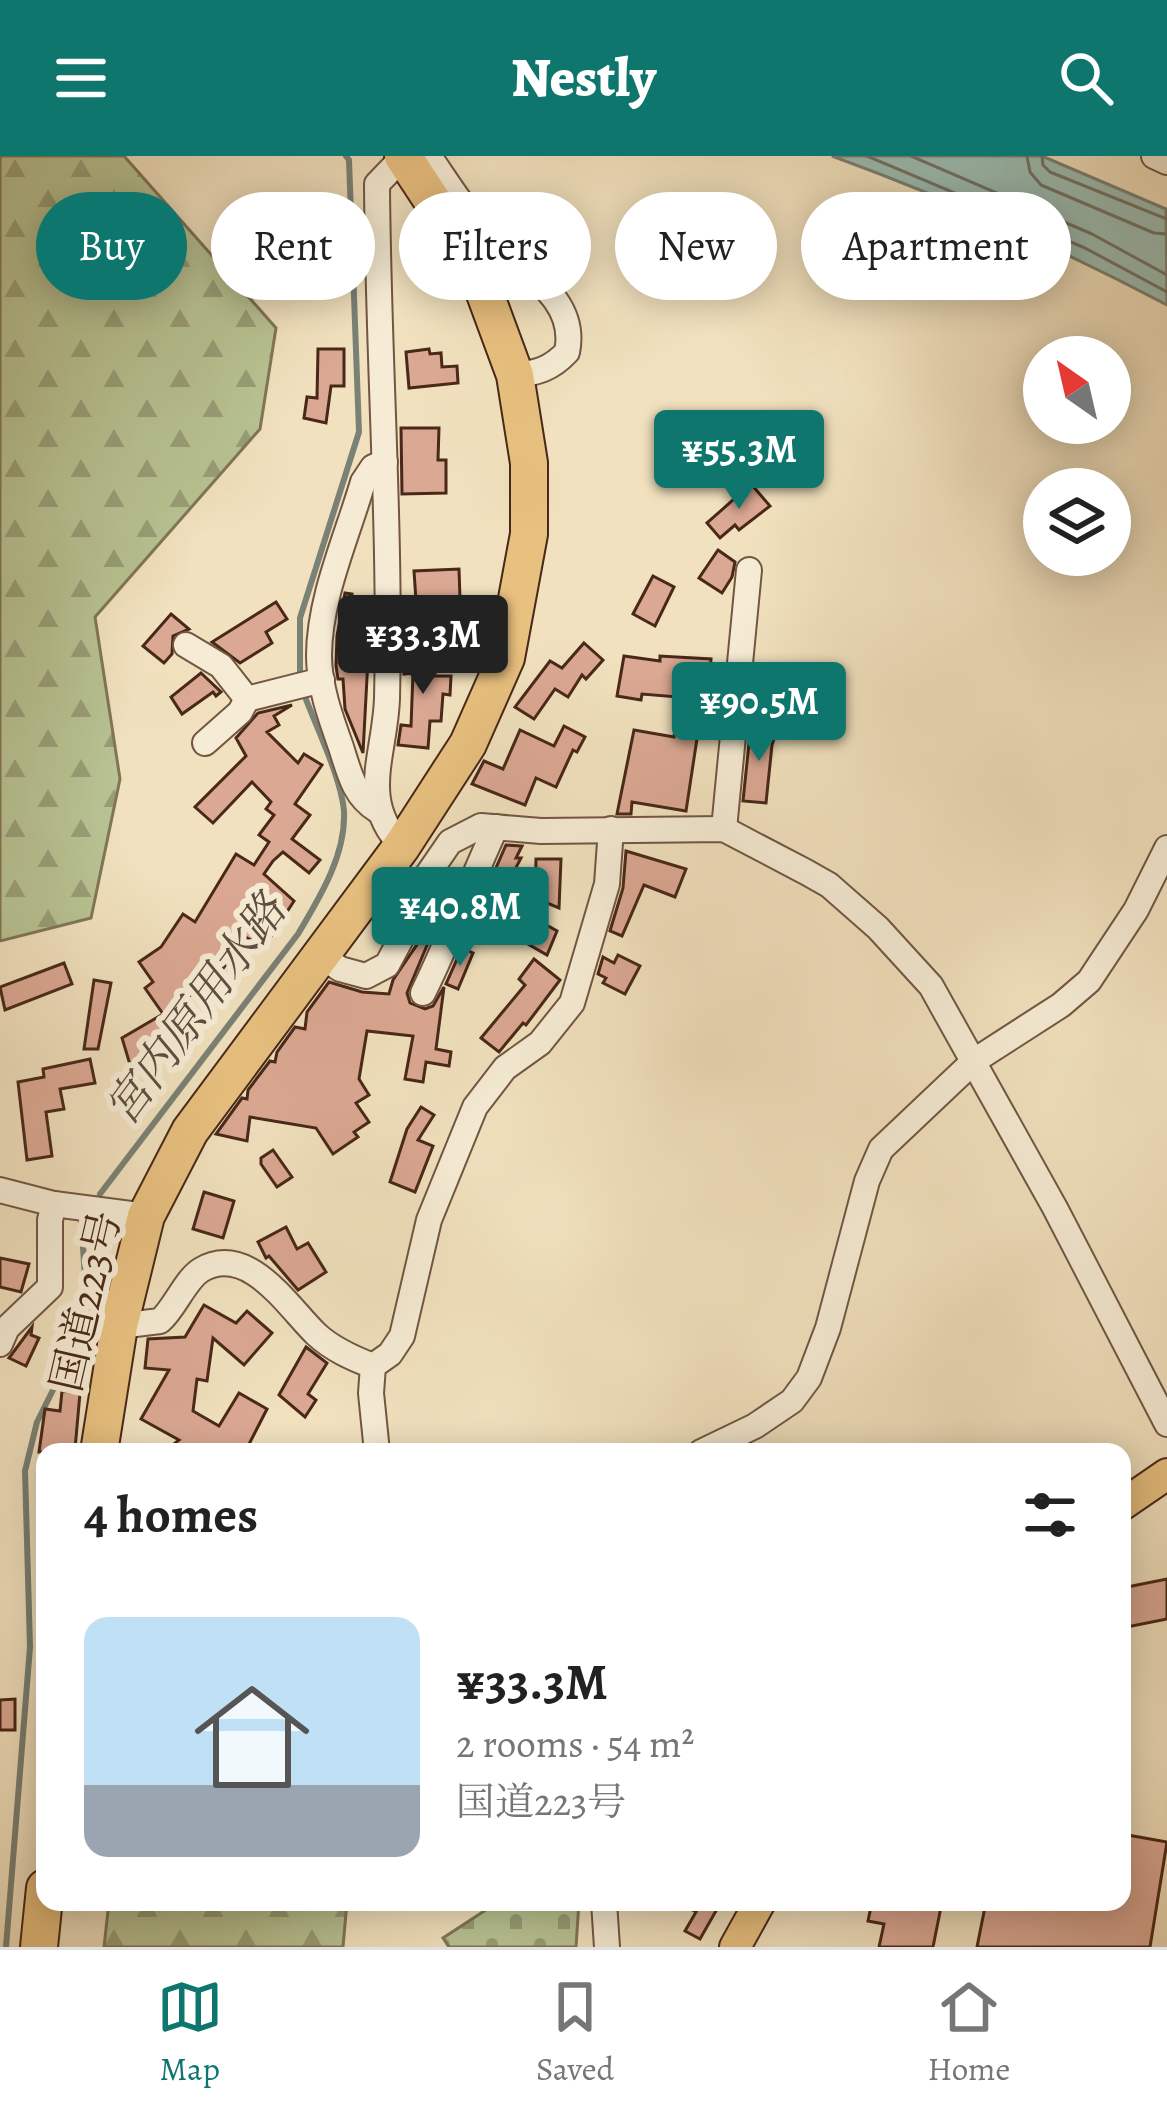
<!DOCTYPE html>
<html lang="en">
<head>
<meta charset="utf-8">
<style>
  :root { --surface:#fff; --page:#f2f2f2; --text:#222; --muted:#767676; --line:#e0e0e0; --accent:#0f766e }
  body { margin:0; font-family:Alegreya,"Noto Serif JP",serif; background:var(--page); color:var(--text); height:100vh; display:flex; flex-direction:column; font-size:45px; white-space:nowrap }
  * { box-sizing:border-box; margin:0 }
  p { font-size:39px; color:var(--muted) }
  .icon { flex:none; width:66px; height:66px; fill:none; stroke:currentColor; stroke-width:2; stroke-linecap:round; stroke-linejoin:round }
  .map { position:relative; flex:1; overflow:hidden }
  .side { position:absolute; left:36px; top:1287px; width:1095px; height:468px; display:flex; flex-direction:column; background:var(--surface); border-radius:24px; box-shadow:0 6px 30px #0003 }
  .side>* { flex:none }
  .banner { position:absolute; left:36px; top:36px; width:1095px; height:108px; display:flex; gap:24px }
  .needle { width:78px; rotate:326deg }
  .fabs { position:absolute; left:1023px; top:180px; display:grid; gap:24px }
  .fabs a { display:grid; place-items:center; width:108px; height:108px; border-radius:50%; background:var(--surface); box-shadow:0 6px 30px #0003; font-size:60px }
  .price { position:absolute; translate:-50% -102px; padding:0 27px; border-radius:12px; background:var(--accent); color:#fff; font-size:39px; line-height:78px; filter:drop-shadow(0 3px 6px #0008) }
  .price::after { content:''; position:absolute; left:50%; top:72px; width:36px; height:27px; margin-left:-18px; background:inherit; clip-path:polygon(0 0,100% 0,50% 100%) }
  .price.current { background:#222; color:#fff }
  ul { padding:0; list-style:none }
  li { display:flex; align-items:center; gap:36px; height:300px; padding:0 48px }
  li+li { border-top:3px solid var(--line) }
  li span { display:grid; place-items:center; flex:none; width:336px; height:240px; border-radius:24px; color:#555 }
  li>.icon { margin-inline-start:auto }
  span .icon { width:144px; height:144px; fill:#fffc; stroke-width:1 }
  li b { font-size:51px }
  h2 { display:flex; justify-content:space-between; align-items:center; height:144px; padding:0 48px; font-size:51px }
  .chip { padding:0 42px; border-radius:54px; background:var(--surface); box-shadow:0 6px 30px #0003; font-size:42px; line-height:108px }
  .chip.current { background:var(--accent); color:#fff }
  header { display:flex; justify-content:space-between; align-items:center; height:156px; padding:0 48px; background:var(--accent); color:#fff; font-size:54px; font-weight:800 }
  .tab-bar { display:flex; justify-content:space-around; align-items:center; height:168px; border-top:3px solid var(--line); background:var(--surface); font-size:33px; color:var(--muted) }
  .tab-bar a { display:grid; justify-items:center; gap:6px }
  .tab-bar .current { color:var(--accent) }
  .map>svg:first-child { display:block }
</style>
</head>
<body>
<header><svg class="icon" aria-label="menu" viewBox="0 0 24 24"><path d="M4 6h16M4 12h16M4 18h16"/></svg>Nestly<svg class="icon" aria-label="search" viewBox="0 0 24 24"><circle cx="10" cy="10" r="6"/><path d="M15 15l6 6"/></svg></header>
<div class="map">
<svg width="1167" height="1791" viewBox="0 0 1167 1791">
  <defs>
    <pattern id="forest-firs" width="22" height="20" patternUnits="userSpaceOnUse" patternTransform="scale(3)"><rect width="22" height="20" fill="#b8c393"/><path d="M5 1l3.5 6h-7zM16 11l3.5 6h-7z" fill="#989e77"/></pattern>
    <pattern id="cemetery-stones" width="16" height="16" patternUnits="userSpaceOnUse" patternTransform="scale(3)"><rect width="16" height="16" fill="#b8c393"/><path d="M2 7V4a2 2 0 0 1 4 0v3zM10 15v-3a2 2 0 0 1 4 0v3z" fill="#989e77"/></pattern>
  </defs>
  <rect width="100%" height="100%" fill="#f1e1be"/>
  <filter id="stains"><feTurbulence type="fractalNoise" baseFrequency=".00167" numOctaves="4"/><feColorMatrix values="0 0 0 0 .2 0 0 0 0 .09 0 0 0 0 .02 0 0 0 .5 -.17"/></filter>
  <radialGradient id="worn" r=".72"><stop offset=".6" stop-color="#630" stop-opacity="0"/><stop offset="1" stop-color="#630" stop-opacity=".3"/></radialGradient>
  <!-- forest -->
  <g fill="url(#forest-firs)" stroke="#807656" stroke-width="3">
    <path d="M0,0H124L276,172L260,273L95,461L120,623L91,762L0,785Z"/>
    <path d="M109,1746H347L343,1791H104Z"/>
  </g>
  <!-- cemetery -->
  <path fill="url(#cemetery-stones)" stroke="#807656" stroke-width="3" d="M498,1746H579L576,1791H449L443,1782Z"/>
  <!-- water -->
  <path fill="#9bbdb3" stroke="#7a8175" stroke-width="3" d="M832,0H1042L1166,53L1167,149C1059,92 947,42 832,0Z"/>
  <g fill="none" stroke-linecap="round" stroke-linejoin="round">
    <!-- shore -->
    <g stroke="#727266" stroke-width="3">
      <path d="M867,0L1085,92L1167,136"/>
      <path d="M911,0L1092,78L1167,119"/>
      <path d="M1027,0L1030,16L1041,29L1154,77L1167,78"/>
      <path d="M1042,0L1043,9L1050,16L1167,63"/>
    </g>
    <!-- stream -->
    <g stroke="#7a8175" stroke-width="6">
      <path d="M300,525V462L359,276L349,4L346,0"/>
      <path d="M100,1038L298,778C320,741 346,699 344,655C341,621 316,571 304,538"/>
      <path d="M6,1791L30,1491L25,1315L37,1266L79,1182L87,1153L81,1060"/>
    </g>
  </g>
  <!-- building -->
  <g fill="#dba893" stroke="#482818" stroke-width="3">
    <path d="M318,193H344V230H331L326,267L304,262L307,241L317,242Z"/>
    <path d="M429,193L430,198L441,197L442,211L457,210L458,227L409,232L406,196Z"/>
    <path d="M401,272H439L438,304H446V337L402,338Z"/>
    <path d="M751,328L770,350L739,374L735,369L720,382L707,367Z"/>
    <path d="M718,394L735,406L732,421L722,437L699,422Z"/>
    <path d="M459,413L460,443L449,444L450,473L418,474L414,415Z"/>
    <path d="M653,420L674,431L655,470L633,458Z"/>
    <path d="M345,437L352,438L347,484H369L363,597L345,553L343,523H338L336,510L337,480Z"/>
    <path d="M276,446L287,463L266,476L272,487L240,507L212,486Z"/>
    <path d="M171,458L189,473L173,480L172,498L164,507L143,490Z"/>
    <path d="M584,487L603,504L586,523L582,519L568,541L555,533L534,563L515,551L550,505L562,512Z"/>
    <path d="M431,492L432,520H451L450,539L443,538L441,565H430L428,592L398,589L401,569L411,570L413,517L404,518V493Z"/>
    <path d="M624,500L660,505V500L711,503L707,559L713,560L711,577L698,576L686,655L632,646L631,658H617L634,574L674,581L679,541L642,538L641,544L617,540Z"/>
    <path d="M201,517L221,536L216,540L213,536L182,558L171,541Z"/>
    <path d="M292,549L274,560L279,569L267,576L298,607L304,598L322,609L295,648L310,659L292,683L320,704L309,717L283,696L273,705L264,718L294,745L264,791L245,781L222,814L212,808L188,843L204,866L141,909L131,912L122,882L163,858L145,832L153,826L139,806L161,791L183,758L195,766L236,698L254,709L269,686L259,679L274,659L266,653L271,646L252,626L213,667L195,651L246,600L236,582L258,557Z"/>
    <path d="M751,568L777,573L772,589L766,647L743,645Z"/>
    <path d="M564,570L585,581L577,596L573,594L556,631L536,622L525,649L472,628L484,605L503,613L520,574L554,590Z"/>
    <path d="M506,689L522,690L516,702H521L499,744L485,737Z"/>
    <path d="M626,695L686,713L675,741L644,729L622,780L610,775L623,732Z"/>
    <path d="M536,703H561L559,752L535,742Z"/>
    <path d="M446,721L454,725L407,837L410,847L425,853L433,850L444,831L436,893L451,896L449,910L426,906L423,926L405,923L413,880L367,875L359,923L369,939L356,947L369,966L354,976L358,981L333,998L316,972L250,961L247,985L216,978L242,942L247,943L248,934L270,905L275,906L277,896L295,871L305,873L307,856L329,826L362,836L389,838L393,824L418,787L432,743L435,744Z"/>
    <path d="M507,760L533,775L534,762L557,775L547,799L500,772Z"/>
    <path d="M462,792L473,797L458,833L446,828Z"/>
    <path d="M618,799L640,810L625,838L603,827L606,822L598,818L603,801L614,807Z"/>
    <path d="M534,803L560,824L526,869L523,867L499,896L481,882L525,829L519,823Z"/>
    <path d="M64,807L72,828L5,854L0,831Z"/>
    <path d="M94,824L111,827L98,893H84Z"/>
    <path d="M90,903L95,927L60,933L64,953L46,956L52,1000L27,1004L18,926L44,921L43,913Z"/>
    <path d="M421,951L434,959L418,984L433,990L415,1036L390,1026L407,973Z"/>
    <path d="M273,994L292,1021L277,1031L261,1008V1002Z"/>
    <path d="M204,1036L234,1045L223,1082L193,1073Z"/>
    <path d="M286,1071L297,1093L308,1087L326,1116L298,1134L269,1100L266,1102L258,1086Z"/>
    <path d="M0,1102L29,1108L21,1136L0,1131Z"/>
    <path d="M204,1149L236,1167L247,1155L272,1177L244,1209L213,1182L207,1225L197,1223L193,1255L219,1270L239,1237L267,1253L245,1296H164L179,1284L141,1263L169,1214L145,1212L148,1183L185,1181Z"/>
    <path d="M32,1171L31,1179L39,1182L26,1210L9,1202Z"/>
    <path d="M306,1191L327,1207L308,1238L316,1244L305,1261L279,1239Z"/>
    <path d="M62,1235L80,1237L75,1293L57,1291V1296H39L45,1253L60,1255Z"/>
    <path d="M1167,1423V1463L1122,1472V1432Z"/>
    <path d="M15,1543V1574H0V1544Z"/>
    <path d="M1122,1678L1167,1686L1150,1791H977L986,1746H1122Z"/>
    <path d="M679,1746H721L700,1783L685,1775L696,1756Z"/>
    <path d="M872,1746H942L933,1791H879L884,1768L868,1765Z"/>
  </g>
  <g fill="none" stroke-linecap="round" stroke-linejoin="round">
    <defs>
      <g id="minor">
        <path d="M429,0C447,26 464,54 485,77C516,113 579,139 567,196C551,213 537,217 515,219"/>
        <path d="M1154,0L1167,6"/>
        <path d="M186,489L221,510L247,543L322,524"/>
        <path d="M205,587L240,556L247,543"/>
        <path d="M377,654C354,640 349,616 341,591C331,563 319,530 319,500C319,442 347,381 363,326L373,311L385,306"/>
        <path d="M724,673L749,414"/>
        <path d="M402,690C358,645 385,599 387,543C391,371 378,200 377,28L404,0"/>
        <path d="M322,800L340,813L366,820L387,809L403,779L419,731L450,686L481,670L541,675L724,673L806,716L829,729L878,772L931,830L1055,1052L1167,1268"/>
        <path d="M423,837C450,782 470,727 496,671"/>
        <path d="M0,1034L54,1048L146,1060"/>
        <path d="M119,1170L160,1165C175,1152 185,1124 201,1114C248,1086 288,1151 316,1178C332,1193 352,1202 373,1210"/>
        <path d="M0,1188L7,1172L50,1131V1064L54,1048"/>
        <path d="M377,1296L371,1237L373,1210L390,1198L402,1180L429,1064L475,951L505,912L540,887L572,847L607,728L611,673"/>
        <path d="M701,1296L755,1270L792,1245L809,1222L828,1172L867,1025L881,993L974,905L1061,849L1089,825L1136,754L1167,692"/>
        <path d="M604,1746L607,1791"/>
      </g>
      <g id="major">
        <path d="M1122,1349L1167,1318"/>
        <path d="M735,1791L760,1746"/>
      </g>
      <g id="highway">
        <path d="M99,1296L119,1170L146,1060L190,975L402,690L468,588L506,502L529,378V307L515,219L474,108L403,0"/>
        <path d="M39,1791L45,1732"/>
      </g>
    </defs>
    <!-- minor casing -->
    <use href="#minor" stroke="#725642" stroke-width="28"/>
    <!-- major casing -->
    <use href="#major" stroke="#482818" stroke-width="34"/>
    <!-- highway casing -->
    <use href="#highway" stroke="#482818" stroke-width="40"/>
    <!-- minor -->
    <use href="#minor" stroke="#f6ecd5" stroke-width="24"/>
    <!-- major -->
    <use href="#major" stroke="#e8c07f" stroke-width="30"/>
    <!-- highway -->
    <use href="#highway" stroke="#e8c07f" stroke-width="36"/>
  </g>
  <g text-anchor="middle" stroke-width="12" stroke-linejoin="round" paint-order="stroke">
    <!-- street labels -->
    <g font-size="42" fill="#482818" stroke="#f6ecd5">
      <text transform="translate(85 1145) rotate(-77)" y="15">国道223号</text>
    </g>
    <!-- water labels -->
    <g font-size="45" font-style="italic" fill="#5d4d3f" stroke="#f6ecd5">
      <text transform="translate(195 853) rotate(-54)" y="16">宮内原用水路</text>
    </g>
  </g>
  <rect width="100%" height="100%" filter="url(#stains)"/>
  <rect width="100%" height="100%" fill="url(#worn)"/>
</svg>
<div class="fabs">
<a><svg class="needle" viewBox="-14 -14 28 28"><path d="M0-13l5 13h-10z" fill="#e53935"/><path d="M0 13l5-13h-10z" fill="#767676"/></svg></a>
<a><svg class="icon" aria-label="layers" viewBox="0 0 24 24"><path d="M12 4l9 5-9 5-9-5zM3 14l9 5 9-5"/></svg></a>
</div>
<b class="price" style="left:739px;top:356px">¥55.3M</b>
<b class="price current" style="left:423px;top:541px">¥33.3M</b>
<b class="price" style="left:759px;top:608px">¥90.5M</b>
<b class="price" style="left:460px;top:813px">¥40.8M</b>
<div class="banner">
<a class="chip current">Buy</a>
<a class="chip">Rent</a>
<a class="chip">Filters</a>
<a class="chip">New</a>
<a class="chip">Apartment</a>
</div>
<section class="side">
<h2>4 homes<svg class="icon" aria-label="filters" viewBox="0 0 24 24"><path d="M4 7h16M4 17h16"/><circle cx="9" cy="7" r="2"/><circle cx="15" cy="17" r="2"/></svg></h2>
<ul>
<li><span style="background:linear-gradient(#bfe0f5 70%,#9aa5b1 0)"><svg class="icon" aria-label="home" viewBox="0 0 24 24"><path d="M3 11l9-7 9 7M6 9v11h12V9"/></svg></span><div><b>¥33.3M</b><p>2 rooms · 54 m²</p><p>国道223号</p></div></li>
</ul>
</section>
</div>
<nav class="tab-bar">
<a class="current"><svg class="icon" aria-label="map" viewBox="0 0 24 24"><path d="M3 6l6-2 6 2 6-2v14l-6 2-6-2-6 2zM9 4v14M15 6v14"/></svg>Map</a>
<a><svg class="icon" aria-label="saved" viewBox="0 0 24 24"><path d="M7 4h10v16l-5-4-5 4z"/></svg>Saved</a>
<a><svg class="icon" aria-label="home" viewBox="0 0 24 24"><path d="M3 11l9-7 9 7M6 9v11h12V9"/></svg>Home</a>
</nav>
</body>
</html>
